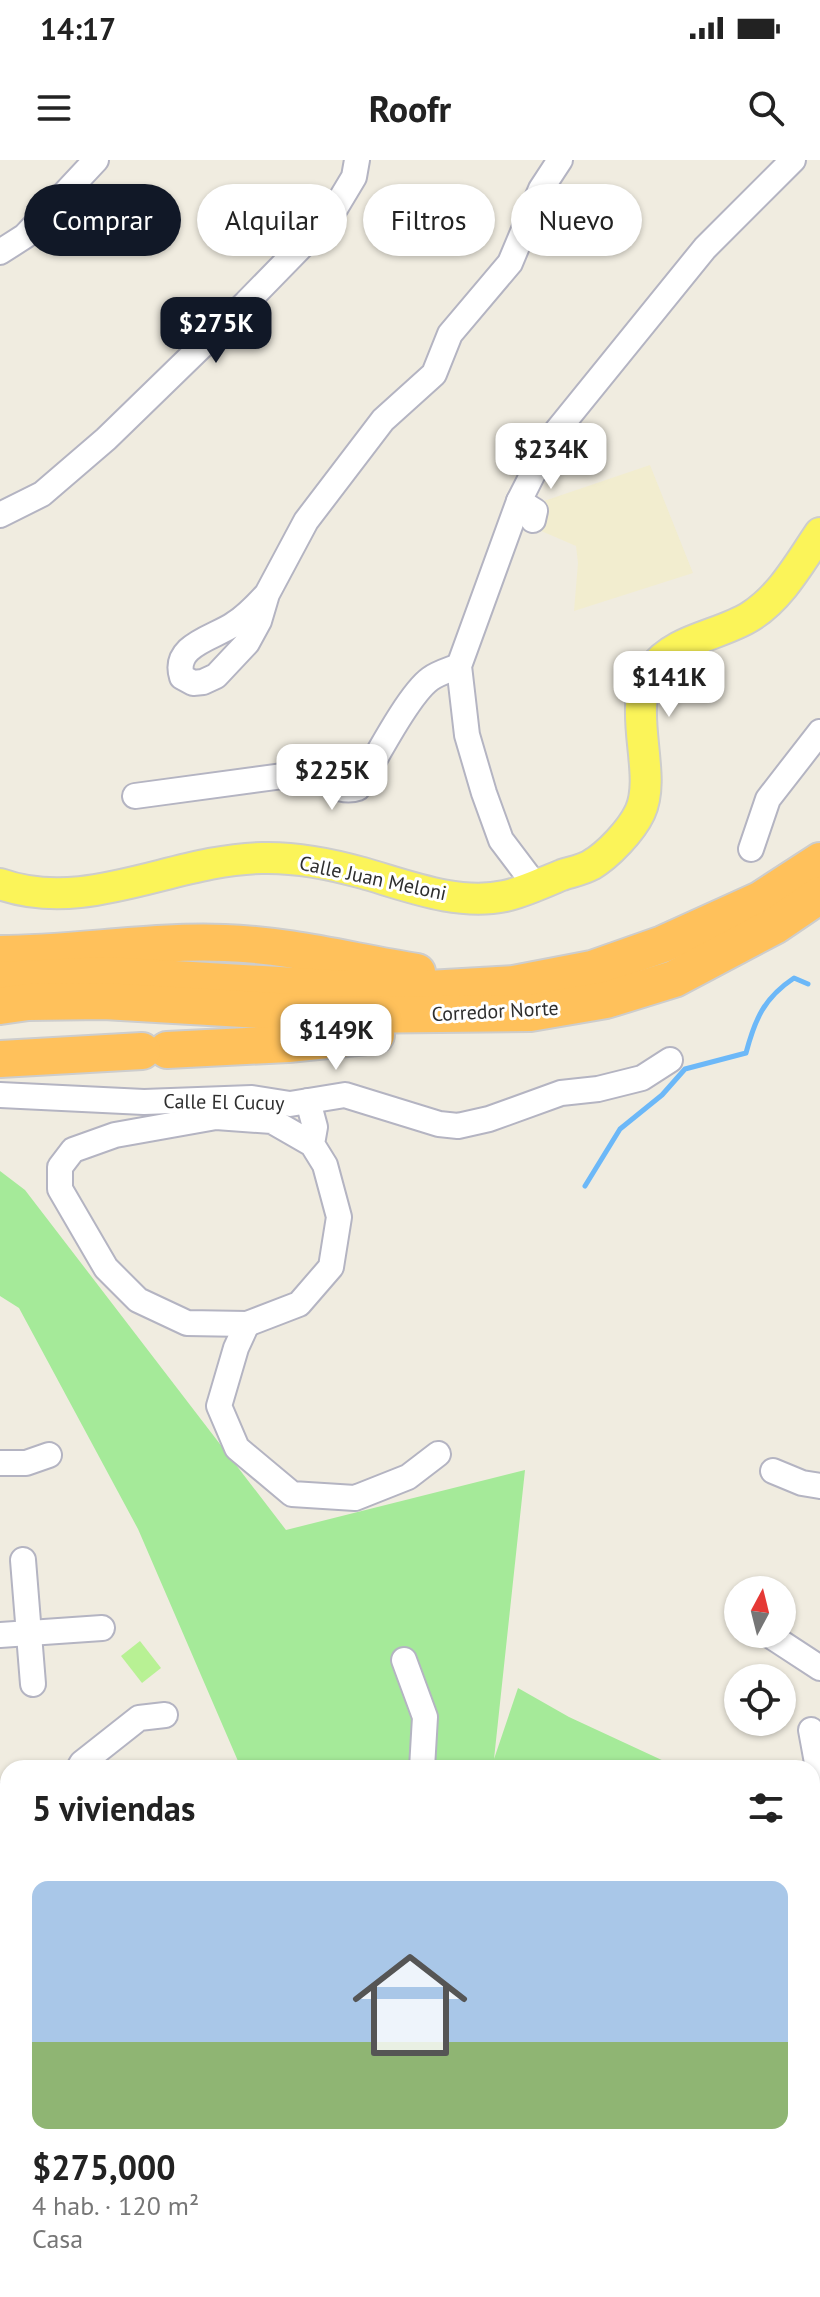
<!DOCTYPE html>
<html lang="es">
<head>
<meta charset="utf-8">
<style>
  :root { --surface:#fff; --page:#f2f2f2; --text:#222; --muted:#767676; --line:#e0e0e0; --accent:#111827 }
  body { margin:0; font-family:"PT Sans",sans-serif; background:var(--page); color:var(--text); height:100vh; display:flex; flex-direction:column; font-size:30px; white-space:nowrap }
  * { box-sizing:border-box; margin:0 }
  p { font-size:26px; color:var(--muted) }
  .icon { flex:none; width:44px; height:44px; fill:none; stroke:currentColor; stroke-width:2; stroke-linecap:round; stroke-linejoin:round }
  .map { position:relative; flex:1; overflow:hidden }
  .details { position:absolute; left:0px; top:1600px; width:820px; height:538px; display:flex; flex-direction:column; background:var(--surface); border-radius:24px 24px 0 0; box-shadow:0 2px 6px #0004 }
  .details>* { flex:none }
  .guide { position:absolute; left:24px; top:24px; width:772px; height:72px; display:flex; gap:16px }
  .needle { width:52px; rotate:7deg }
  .controls { position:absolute; left:724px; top:1416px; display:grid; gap:16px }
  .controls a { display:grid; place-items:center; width:72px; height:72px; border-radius:50%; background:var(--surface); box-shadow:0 2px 6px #0004; font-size:40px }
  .price { position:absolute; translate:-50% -68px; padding:0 18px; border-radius:16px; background:#fff; color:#222; font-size:26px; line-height:52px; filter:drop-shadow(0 2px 4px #0008) }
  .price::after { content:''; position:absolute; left:50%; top:48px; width:24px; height:18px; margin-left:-12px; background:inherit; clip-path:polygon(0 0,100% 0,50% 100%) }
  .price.active { background:var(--accent); color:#fff }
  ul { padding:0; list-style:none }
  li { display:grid; align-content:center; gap:16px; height:424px; padding:0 32px }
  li+li { border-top:2px solid var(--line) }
  li span { display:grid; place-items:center; height:248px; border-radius:16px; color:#555 }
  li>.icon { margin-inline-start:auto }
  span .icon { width:144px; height:144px; fill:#fffc; stroke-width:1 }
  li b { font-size:34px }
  h2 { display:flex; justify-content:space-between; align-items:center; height:96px; padding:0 32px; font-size:34px }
  .pill { padding:0 28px; border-radius:36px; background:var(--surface); box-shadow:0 2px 6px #0004; font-size:28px; line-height:72px }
  .pill.active { background:var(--accent); color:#fff }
  .status { display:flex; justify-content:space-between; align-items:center; height:56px; padding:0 40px; background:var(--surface); direction:ltr }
  .status svg { height:22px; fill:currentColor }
  header { display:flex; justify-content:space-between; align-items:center; height:104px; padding:0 32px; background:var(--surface); font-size:36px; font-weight:800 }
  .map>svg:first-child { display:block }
</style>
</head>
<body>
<div class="status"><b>14:17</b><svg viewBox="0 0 49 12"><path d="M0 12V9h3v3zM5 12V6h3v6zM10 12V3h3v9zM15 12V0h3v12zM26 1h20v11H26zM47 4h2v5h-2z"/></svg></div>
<header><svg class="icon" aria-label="menu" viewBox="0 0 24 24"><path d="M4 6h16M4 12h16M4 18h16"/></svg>Roofr<svg class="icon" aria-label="search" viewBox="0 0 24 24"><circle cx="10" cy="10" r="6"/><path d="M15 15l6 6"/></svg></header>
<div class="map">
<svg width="820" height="2137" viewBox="0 0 820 2137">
  <rect width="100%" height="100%" fill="#f0ece0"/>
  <!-- education -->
  <path fill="#f2edcf" d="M650,305L693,413L574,451L578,403L576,386L539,370L541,342Z"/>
  <!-- green -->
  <g fill="#a5ea99">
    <path d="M0,1011L25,1030L286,1370L525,1310L494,1599L518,1528L569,1557L679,1608H241L138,1369L19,1148L0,1136Z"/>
    <path d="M812,2098L820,2124V2137H311L305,2130H812Z"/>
  </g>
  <!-- pitch -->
  <g fill="#b8f194">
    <path d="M140,1481L161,1508L142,1523L121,1496Z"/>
    <path d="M0,1696L8,1698V1811L0,1807Z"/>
  </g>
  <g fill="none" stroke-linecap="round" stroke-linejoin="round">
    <!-- stream -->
    <path stroke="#6cb8f8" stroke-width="5" d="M585,1026L620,969L662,935L685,909L746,893C755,859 764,838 794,818L808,824"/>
    <!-- river -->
    <g stroke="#6cb8f8" stroke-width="30">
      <path d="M0,2081L8,2088"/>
      <path d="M39,2130L43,2137"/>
    </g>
    <defs>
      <g id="minor">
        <path d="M0,92L25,76L96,0"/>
        <path d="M519,341L535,351L533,360"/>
        <path d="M0,355L42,334L106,279L246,143L330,57L354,17L357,0"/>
        <path d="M267,434C257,445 247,456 234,464C214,478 172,485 182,517L193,523L203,522L216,516L247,483L259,461L267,434L306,361L383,260L434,214L450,174L510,103L541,29L560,0"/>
        <path d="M135,636L305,613C324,617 338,635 358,628C374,602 408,535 430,519C438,513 449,510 459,506"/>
        <path d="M751,689L768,639L820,572"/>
        <path d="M535,725L501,680L484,633L467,575L459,506L519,341L551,278L705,88L793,0"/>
        <path d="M0,935L144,942L252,938L290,944L345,935L439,964L458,966L489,959L561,933L598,929L642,918L670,900"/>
        <path d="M308,941L315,967L312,984L325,1005L339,1057L331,1107L299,1144L247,1164L187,1163L138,1140L106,1108L60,1029V1007L73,990L115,975L216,957L272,961L312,984"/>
        <path d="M247,1164L236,1188L219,1246L237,1288L292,1334L355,1338L408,1317L438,1294"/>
        <path d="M0,1303H26L49,1295"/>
        <path d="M773,1311L802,1323L820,1326"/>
        <path d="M23,1400L33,1524"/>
        <path d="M768,1474L820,1508"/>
        <path d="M0,1475L102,1468"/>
        <path d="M404,1500L425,1557L422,1608"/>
        <path d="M811,1570L820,1619"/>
        <path d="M79,1608L82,1603L139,1558L165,1555"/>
        <path d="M0,1636L8,1641"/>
        <path d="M0,1668L8,1673"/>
        <path d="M0,1825L8,1826"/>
        <path d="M402,2130L406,2137"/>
        <path d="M576,2130L583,2137"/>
      </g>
      <path id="major" d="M0,724C87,755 174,699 262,698C295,697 331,704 363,713C408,726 458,746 505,736C524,732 544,722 562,715C571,712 582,710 591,705C608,695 631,671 640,652C658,613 625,548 652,510C674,478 720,476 751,456C782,436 800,402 820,373"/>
      <g id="highway">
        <path d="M0,794C75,794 149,780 225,783C290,785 353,802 417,812"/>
        <path d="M0,820L106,815L347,829H428L514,824L592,809L663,784L760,740L820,701"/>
        <path d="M0,846L28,842L104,841L345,855L530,853L606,840L674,819L776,765L820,735"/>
        <path d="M167,890L288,884L376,875"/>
        <path d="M0,899L142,891"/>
      </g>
    </defs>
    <!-- minor casing -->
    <use href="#minor" stroke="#b4b4c2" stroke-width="28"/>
    <!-- major casing -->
    <use href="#major" stroke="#cdcdcd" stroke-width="34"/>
    <!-- highway casing -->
    <use href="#highway" stroke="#cdcdcd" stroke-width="40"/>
    <!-- minor -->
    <use href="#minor" stroke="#fff" stroke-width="24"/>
    <!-- major -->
    <use href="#major" stroke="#fbf459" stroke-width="30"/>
    <!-- highway -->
    <use href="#highway" stroke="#ffc15b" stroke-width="36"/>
  </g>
  <g text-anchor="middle" stroke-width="6" stroke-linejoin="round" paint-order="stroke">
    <!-- street labels -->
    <g font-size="20" fill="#2e2e2e" stroke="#fff">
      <text transform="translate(373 718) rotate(12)" y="7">Calle Juan Meloni</text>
      <text transform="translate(495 851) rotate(-3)" y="7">Corredor Norte</text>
      <text transform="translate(224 942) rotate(1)" y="7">Calle El Cucuy</text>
    </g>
  </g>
</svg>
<div class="controls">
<a><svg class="needle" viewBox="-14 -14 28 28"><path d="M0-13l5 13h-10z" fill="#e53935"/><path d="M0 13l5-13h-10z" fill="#767676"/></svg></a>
<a><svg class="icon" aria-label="locate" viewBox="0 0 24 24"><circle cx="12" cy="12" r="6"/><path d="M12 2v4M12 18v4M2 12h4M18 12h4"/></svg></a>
</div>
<b class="price active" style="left:216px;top:205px">$275K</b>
<b class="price" style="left:551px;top:331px">$234K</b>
<b class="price" style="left:669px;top:559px">$141K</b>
<b class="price" style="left:332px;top:652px">$225K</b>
<b class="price" style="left:336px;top:912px">$149K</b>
<div class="guide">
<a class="pill active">Comprar</a>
<a class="pill">Alquilar</a>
<a class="pill">Filtros</a>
<a class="pill">Nuevo</a>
</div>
<section class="details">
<h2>5 viviendas<svg class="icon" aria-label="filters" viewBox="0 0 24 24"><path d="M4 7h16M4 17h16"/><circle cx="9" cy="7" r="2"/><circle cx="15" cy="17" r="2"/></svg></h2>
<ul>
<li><span style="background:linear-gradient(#a9c7e8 65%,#8fb573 0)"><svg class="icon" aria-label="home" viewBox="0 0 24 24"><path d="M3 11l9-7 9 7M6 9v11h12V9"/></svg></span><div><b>$275,000</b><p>4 hab. · 120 m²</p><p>Casa</p></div></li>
</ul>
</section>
</div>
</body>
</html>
